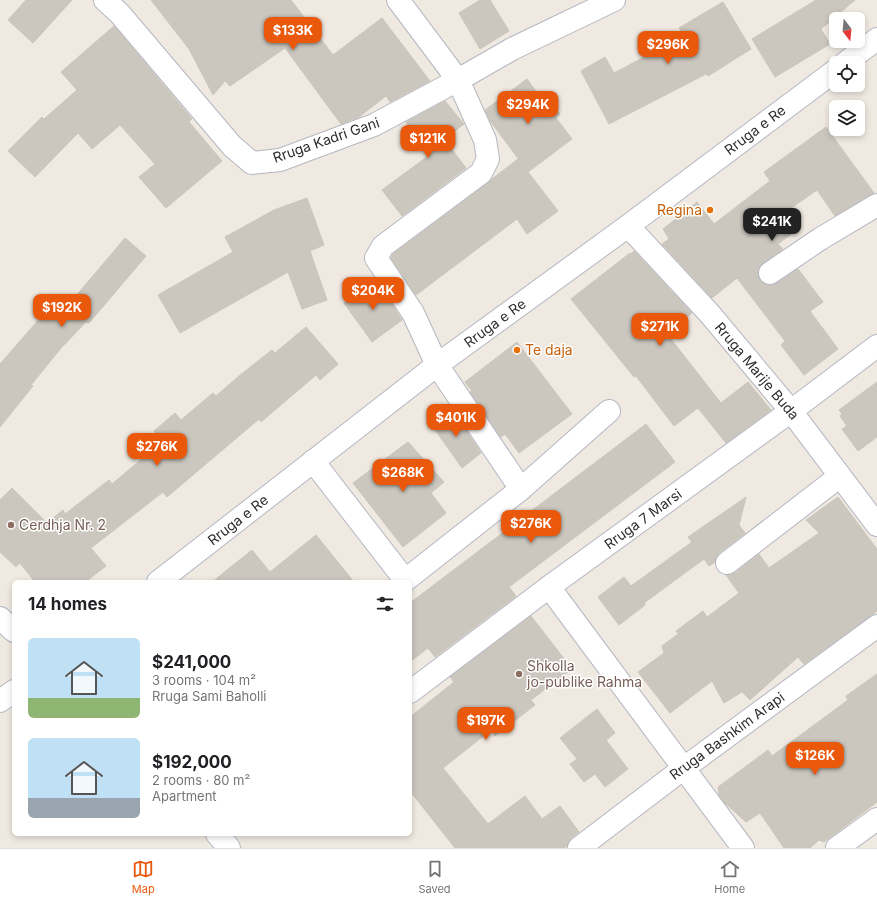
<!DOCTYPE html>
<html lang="en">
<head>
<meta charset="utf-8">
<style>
  :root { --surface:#fff; --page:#f2f2f2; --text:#202124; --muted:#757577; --line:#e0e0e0; --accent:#ea580c }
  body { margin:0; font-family:Inter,sans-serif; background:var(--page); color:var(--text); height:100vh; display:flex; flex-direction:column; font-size:15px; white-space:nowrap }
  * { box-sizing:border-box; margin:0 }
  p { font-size:13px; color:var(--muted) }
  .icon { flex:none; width:22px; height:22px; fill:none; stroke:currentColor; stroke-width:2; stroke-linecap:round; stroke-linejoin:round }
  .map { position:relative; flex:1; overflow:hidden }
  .details { position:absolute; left:12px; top:580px; width:400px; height:256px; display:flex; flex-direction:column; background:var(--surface); border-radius:6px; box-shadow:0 2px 6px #0003 }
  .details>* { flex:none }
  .needle { width:26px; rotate:164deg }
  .tools { position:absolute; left:829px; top:12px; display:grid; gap:8px }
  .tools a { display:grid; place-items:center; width:36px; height:36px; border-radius:6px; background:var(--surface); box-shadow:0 2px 6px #0003; font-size:20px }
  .price { position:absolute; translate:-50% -34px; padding:0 9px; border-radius:8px; background:var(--accent); color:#fff; font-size:13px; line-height:26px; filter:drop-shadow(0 1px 2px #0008) }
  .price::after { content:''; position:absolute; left:50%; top:24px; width:12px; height:9px; margin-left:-6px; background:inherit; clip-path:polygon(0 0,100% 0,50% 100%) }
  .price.selected { background:#222; color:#fff }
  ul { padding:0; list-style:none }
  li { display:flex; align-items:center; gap:12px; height:100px; padding:0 16px }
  li span { display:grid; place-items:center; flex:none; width:112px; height:80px; border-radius:6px; color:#555 }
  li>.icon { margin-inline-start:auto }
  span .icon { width:48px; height:48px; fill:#fffc; stroke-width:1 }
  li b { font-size:17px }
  h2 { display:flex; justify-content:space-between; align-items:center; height:48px; padding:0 16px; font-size:17px }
  .tabs { display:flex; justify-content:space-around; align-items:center; height:56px; border-top:1px solid var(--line); background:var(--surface); font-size:11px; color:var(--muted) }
  .tabs a { display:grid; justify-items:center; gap:2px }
  .tabs .selected { color:var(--accent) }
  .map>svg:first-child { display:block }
</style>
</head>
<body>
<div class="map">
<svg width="877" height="848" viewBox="0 0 877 848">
  <rect width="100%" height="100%" fill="#efe9e1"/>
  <!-- building -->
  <g fill="#cbc7bf" stroke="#cbc5ba">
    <path d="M26,0H72L33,43L8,20Z"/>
    <path d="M151,0H291L333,55L382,18L430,81L390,102L386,96L359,117L341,124L285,48L230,86L225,81L213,95L189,49Z"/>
    <path d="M480,0H490L509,31L480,49L459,13Z"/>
    <path d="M816,0H855L821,29L830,44L775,77L752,39Z"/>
    <path d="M723,2L751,49L708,76L706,74L609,124L581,71L605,57L614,73L684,36L679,28Z"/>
    <path d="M114,26L192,119L189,122L222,161L166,208L139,177L155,164L120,125L92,149L78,133L35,177L8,151L42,117L44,119L77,90L61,72Z"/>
    <path d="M527,79L543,101L547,98L560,114L556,118L572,139L528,172L491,122L485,110Z"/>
    <path d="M445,101L464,124L444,139L466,168L402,216L382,190L428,156L408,130L410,128L406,122Z"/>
    <path d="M826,127L874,193L835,216L817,190L781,215L794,232L778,244L783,249L763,263L759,268L758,274L760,280L765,284L771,285L777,283L798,269L823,302L810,311L838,349L804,375L781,345L785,341L737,278L712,298L662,244L669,239L663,229L697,202L714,224L770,181L764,172Z"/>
    <path d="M518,159L558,211L527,234L517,219L416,295L391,258L393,254L488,183L492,179Z"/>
    <path d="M307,198L324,245L310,251L327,300L302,309L288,272L180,333L158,295L233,252L225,237L274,210Z"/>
    <path d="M125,238L146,256L89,323L86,322L61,348L31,385L33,386L0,427V364L48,309L58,317Z"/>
    <path d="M634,251L692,313L667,334L721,403L748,382L771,410L726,443L698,408L674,426L636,376L634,377L571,299L630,253L631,254Z"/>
    <path d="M376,280L402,320L372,342L344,303Z"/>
    <path d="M306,327L338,364L320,380L316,375L261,422L259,419L167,497L163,492L91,548L106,566L85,582H35L20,563L16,567L0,552V500L12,488L47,523L63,510L65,514L109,480L112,484L163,441L154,431L175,413L181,420L213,393L216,396L239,376L272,350L275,353Z"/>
    <path d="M517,342L572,414L519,453L505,434L501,437L470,392L472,391L465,382Z"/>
    <path d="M877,382V437L858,451L842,429L847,426L840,416L842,414L839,410Z"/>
    <path d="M451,408L481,453L462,468L431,424Z"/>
    <path d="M646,424L675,462L509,587L516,596L435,657L428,648L410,662V603Z"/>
    <path d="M408,442L444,482L431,493L446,513L403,547L353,483Z"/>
    <path d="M746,497L739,525L745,533L719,553L716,558L715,562L709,566L704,559L644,603L645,605L619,625L598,597L624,577L631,586L692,542L688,537Z"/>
    <path d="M838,497L877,549V611L804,664L798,657L750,700L742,692L724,703L712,681L670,713L638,672L664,653L662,646L678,634L676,631L703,611L707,617L739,593L726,575L735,573L759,554L769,568L819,533L806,520Z"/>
    <path d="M316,535L354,582H212L252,550L270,572Z"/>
    <path d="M531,616L572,669L531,700L535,705L495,736L491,730L443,768L488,824L525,796L542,819L560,806L579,832L571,838L567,846L564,848H455L410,791V717L454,682L450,677Z"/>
    <path d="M877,674V802L824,842L819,840L810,848H784L760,813L746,822L725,803L719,795L718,787L768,750L772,756L848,700L846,696Z"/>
    <path d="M597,709L615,733L606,740L628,769L605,787L595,774L584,782L570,764L577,759L560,738Z"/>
  </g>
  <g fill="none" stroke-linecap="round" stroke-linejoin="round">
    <defs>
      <g id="minor">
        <path d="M105,0L120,14L232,146L252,163L280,160L374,125L458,80L512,49L614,0"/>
        <path d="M398,0L458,80L485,140L488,159L481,173L383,246L376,258L413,313L437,365L521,489"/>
        <path d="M845,63L877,39"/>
        <path d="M628,226L709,313L791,411L877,525"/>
        <path d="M770,273L820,239L877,205"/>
        <path d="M313,461L405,580"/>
        <path d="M727,563L840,476"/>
        <path d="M158,582L437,365L628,226L836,70"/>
        <path d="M403,582L521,489L609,411"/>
        <path d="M549,587L743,848"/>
        <path d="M0,618L14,631"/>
        <path d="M410,692L549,587L791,411L877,346"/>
        <path d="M0,701L14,691"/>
        <path d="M217,834L229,848"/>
        <path d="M579,848L684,768L877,626"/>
        <path d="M837,848L877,819"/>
      </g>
    </defs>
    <!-- minor casing -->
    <use href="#minor" stroke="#b4b7c1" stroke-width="24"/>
    <!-- minor -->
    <use href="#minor" stroke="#fff" stroke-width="22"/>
  </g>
  <!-- markers -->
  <g fill="#e8710a" stroke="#fff" stroke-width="1.5">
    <circle cx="710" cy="210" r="4"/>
    <circle cx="517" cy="350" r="4"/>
  </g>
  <g fill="#8d6e63" stroke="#fff" stroke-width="1.5">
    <circle cx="11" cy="525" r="4"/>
    <circle cx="519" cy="674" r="4"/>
  </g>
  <g text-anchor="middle" stroke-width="3" stroke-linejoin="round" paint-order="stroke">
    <!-- street labels -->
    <g font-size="14" fill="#2e2e2e" stroke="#fff">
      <text transform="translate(755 130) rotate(-37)" y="5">Rruga e Re</text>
      <text transform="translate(326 140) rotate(-19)" y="5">Rruga Kadri Gani</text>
      <text transform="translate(495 323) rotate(-36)" y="5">Rruga e Re</text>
      <text transform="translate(757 371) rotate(50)" y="5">Rruga Marije Buda</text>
      <text transform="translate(643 519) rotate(-36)" y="5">Rruga 7 Marsi</text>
      <text transform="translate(238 520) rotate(-38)" y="5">Rruga e Re</text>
      <text transform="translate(727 736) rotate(-36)" y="5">Rruga Bashkim Arapi</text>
    </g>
    <!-- food labels -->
    <g font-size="14" fill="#c56008" stroke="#fff" text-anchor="end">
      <text x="702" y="215">Regina</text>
      <text x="525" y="355" text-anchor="start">Te daja</text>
    </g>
    <!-- education labels -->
    <g font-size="14" fill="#785e54" stroke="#fff" text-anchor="start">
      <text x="19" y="530">Cerdhja Nr. 2</text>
      <text x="527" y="671">Shkolla<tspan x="527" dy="16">jo-publike Rahma</tspan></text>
    </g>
  </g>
</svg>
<div class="tools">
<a><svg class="needle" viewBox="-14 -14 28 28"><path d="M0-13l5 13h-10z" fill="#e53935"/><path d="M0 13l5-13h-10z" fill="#757577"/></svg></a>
<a><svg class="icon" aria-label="locate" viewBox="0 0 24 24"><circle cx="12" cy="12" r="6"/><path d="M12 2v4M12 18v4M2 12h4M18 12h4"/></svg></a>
<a><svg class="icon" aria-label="layers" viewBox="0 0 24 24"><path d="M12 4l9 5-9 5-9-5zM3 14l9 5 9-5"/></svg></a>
</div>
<b class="price" style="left:293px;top:51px">$133K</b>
<b class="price" style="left:668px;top:65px">$296K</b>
<b class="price" style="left:528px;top:125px">$294K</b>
<b class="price" style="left:428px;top:159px">$121K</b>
<b class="price selected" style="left:772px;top:242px">$241K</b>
<b class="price" style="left:373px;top:311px">$204K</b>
<b class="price" style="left:62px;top:328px">$192K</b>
<b class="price" style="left:660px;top:347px">$271K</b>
<b class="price" style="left:456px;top:438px">$401K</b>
<b class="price" style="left:157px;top:467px">$276K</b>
<b class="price" style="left:403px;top:493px">$268K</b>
<b class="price" style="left:531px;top:544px">$276K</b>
<b class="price" style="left:486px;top:741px">$197K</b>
<b class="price" style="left:815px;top:776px">$126K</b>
<section class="details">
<h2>14 homes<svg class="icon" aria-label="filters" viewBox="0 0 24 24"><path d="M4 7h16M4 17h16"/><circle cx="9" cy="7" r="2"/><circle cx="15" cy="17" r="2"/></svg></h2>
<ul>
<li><span style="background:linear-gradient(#bfe0f5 75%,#8fb573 0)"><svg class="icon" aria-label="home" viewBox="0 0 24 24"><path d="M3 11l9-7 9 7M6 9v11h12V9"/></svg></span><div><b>$241,000</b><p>3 rooms · 104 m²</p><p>Rruga Sami Baholli</p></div></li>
<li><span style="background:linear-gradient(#bfe0f5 75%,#9aa5b1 0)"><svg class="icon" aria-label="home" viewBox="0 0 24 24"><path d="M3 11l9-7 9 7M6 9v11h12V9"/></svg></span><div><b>$192,000</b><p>2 rooms · 80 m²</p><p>Apartment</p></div></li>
</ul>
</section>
</div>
<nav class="tabs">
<a class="selected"><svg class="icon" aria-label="map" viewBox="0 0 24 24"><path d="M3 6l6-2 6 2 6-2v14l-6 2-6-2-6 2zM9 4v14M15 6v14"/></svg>Map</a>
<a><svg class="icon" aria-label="saved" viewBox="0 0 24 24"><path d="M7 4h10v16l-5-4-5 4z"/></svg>Saved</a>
<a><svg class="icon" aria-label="home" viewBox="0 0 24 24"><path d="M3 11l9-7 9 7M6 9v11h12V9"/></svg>Home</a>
</nav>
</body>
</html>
